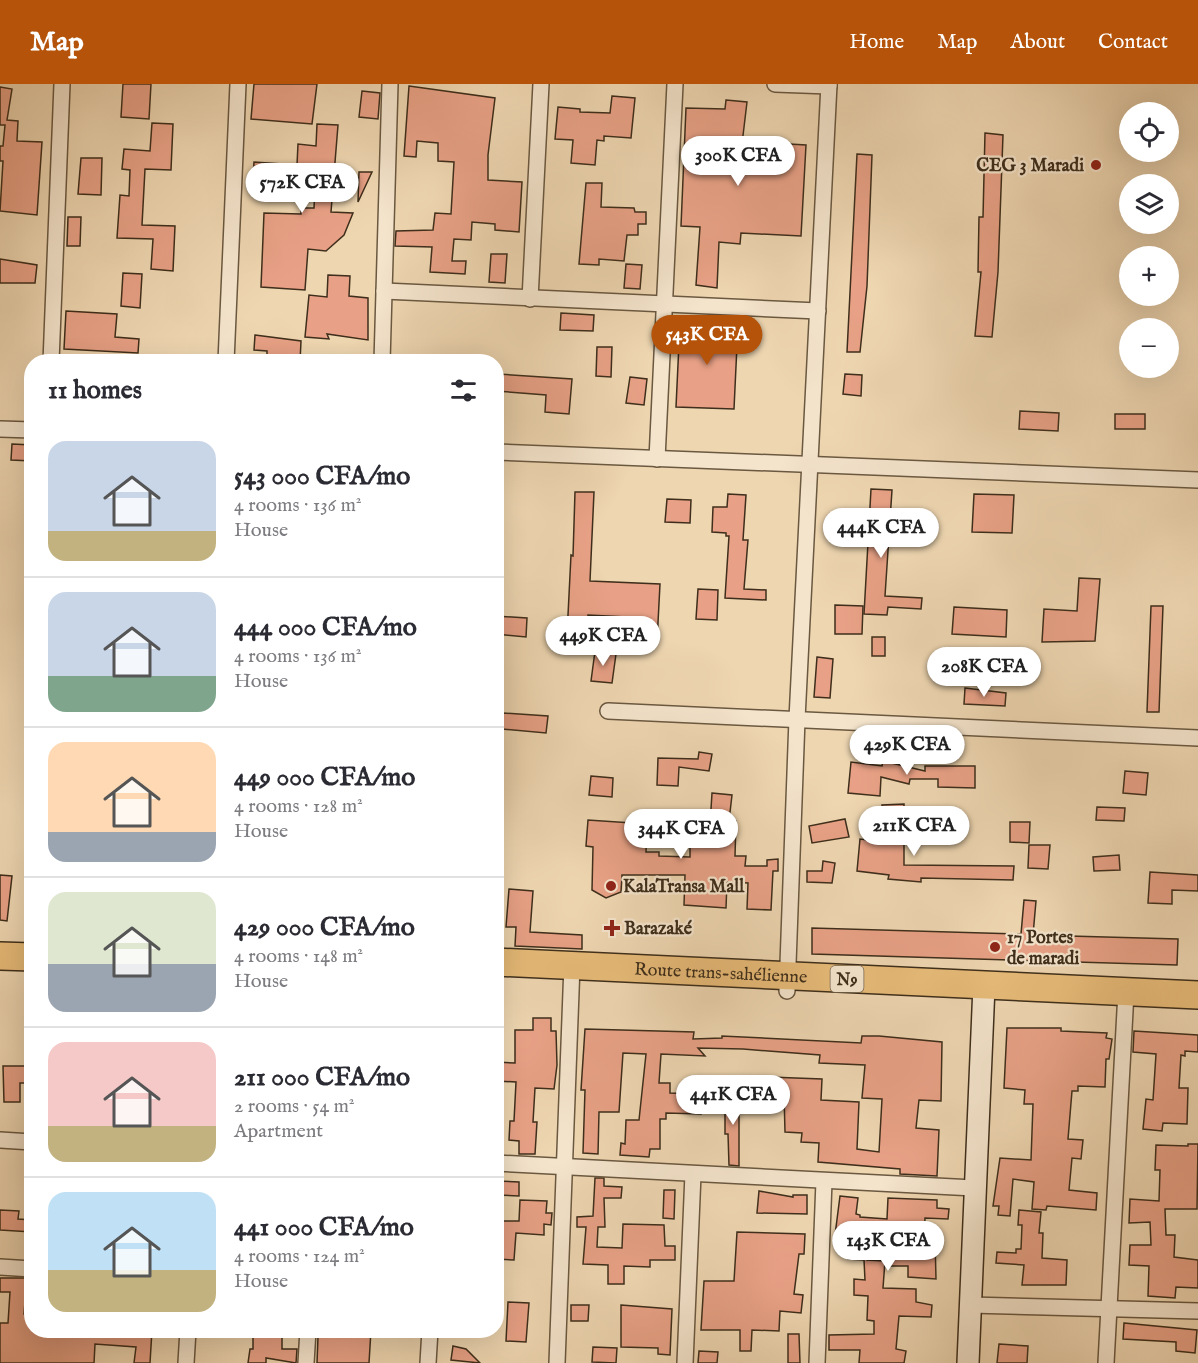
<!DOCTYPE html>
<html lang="en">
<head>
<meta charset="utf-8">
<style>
  :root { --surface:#fff; --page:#f7f7f7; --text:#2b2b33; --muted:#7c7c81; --line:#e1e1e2; --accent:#b45309 }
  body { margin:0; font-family:"IM FELL English",serif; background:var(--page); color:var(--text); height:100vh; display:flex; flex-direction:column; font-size:22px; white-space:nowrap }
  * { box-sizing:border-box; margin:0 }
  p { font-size:20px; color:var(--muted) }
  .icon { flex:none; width:33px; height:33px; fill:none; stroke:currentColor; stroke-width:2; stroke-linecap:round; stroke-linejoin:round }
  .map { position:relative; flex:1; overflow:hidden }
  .details { position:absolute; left:24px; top:270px; width:480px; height:984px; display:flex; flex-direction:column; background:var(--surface); border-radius:24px; box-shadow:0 6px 24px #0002 }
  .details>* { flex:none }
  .tools { position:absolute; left:1119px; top:18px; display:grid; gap:12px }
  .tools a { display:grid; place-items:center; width:60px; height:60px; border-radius:50%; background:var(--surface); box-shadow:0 6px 24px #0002; font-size:30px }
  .price { position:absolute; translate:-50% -51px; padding:0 14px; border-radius:21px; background:#fff; color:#222; font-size:20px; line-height:39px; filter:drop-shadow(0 2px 3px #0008) }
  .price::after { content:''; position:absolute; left:50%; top:36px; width:18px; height:14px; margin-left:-9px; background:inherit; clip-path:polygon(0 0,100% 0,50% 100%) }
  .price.current { background:var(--accent); color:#fff }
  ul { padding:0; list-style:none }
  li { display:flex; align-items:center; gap:18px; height:150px; padding:0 24px }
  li+li { border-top:2px solid var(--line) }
  li span { display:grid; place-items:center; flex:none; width:168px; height:120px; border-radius:18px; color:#555 }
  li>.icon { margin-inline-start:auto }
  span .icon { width:72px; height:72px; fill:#fffc; stroke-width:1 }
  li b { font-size:26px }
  h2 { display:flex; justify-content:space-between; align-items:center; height:72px; padding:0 24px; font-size:26px }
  header { display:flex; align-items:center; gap:36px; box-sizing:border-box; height:84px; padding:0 30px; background:var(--accent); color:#fff }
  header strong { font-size:28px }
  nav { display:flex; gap:33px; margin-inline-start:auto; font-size:21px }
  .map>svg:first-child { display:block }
</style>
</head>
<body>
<header>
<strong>Map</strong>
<nav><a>Home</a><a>Map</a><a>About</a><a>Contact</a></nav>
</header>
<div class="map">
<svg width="1198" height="1279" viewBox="0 0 1198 1279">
  <rect width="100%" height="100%" fill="#eed6b1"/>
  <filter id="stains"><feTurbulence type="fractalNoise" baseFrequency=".00333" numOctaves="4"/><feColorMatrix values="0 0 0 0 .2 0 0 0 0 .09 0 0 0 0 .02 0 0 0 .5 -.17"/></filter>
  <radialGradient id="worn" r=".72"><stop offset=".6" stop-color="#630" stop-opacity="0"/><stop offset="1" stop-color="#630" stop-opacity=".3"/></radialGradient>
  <!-- building -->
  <g fill="#e8a186" stroke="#3e2e1b" stroke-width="1.5">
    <path d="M123,0H151L149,35L121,33Z"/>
    <path d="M254,0H317L312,40L251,35Z"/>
    <path d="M409,2L495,14L488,71V96L522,98L519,148L495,146V140L472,138L471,156L454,155L452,177H466L465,190L430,188L432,163L395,162L396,147L433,146L435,129L451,130L454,78L438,77V59L417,57L416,73L404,72Z"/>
    <path d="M0,3L12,5L7,36L18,37L17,57L42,58L37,131L0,127L3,77H0V62H3L5,41H0Z"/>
    <path d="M362,7L380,9L378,35L359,33Z"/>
    <path d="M612,12L635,14L631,54L604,52V57L597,56L595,81L571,79L573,56L555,55L558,23L580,25V28L610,29Z"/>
    <path d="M726,16L747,18L742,60L708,56V89L749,90L751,58L806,61L801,152L741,149L740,160L719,158L717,204L696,201L700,143L681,142L686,24L725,25Z"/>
    <path d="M152,39L173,40L171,86L145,85L142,141L175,142L173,187L151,185L153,155L117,154L120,111L129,112L130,86L122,85L124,65L150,67Z"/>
    <path d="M317,40L338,41L331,128L353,129L344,151L326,167L308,165L305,206L261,203L264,129L301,130V124H314L315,101L253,94L254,78L297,81L298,60L316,62Z"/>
    <path d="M985,49L1003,51L998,188L992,253L975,252L981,188H978L979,133H983Z"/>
    <path d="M857,70L872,71L867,202L860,268H847Z"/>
    <path d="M81,74H102L101,111L78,110Z"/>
    <path d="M359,88H372L358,118Z"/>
    <path d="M586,99H602L601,123L634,124L635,128H646V140H638V151H627L624,177L599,175V181L579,180Z"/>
    <path d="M68,133H81L80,162H67Z"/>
    <path d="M491,170H507L505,199L489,198Z"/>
    <path d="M0,175L37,181L35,199H0Z"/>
    <path d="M626,180L642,181L640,205L624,204Z"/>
    <path d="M123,189L142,190L140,224L121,222Z"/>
    <path d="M328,191L350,192L349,212L368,214V256L327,250L329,255L305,253L309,211L327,213Z"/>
    <path d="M66,227L117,230L115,253L139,255L138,269L64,265Z"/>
    <path d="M561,229L594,231L593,247L560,246Z"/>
    <path d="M680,238L738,240L734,325L676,323Z"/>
    <path d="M255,251L301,257L300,278H267V267L254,266Z"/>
    <path d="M597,263H612L611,293L596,292Z"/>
    <path d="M498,290L572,295L569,330L545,328L546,311L496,307Z"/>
    <path d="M845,290L862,291L861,312L843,310Z"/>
    <path d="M630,293L647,295L644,321L626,319Z"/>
    <path d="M1020,327L1059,329L1058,347L1019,345Z"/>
    <rect x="1115" y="330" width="30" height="15"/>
    <path d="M12,360L32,361V377L11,376Z"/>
    <path d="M871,405L892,406L885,512L922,514L921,525L888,523L887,531L864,530Z"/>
    <path d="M575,408H594L590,497L660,500L657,558H645L646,534L588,531L587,552L567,551L571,471L573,472Z"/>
    <path d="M728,410L746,411L743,456H748L744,505L766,506V516L725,514L729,452H726V449L712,448L713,423H727Z"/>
    <path d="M974,410L1014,411L1012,449L972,448Z"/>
    <path d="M667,415L691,416L690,439L665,438Z"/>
    <path d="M1079,494L1100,495L1095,557L1042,558L1044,525L1077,527Z"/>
    <path d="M698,505L718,506L717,536L696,535Z"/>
    <path d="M835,521L863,522L862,550H835Z"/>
    <path d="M1151,522H1163L1159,628H1147Z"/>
    <path d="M954,523L1007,526L1006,553L952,550Z"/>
    <path d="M496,532L527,534L526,553L496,550Z"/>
    <rect x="872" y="553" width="13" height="19"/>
    <path d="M595,567L616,570L612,599L591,597Z"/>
    <path d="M817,573L833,575L830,614L814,613Z"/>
    <path d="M965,604L1006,609L1005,622L964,620Z"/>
    <path d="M503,629L548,632L546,649L502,645Z"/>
    <path d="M699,668L712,670L709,687L679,683L678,702L657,701L658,674L698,675Z"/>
    <path d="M883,677L925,687V682H975V704L938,703V695H910L909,700L881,693L880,712L848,709L851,678L882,682Z"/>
    <path d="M1125,687L1148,689L1146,711L1123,709Z"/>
    <path d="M591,692L613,694L612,713L589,711Z"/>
    <path d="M712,709L732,711L729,737H736L735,772H746L745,782H767V776L778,775V787H773L771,826L747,825L748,799L727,798L726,824L684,821L685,791H622L621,808L606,814L592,806L593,763L586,762L588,736L647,740L646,768H659V772L690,773V741H710Z"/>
    <path d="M904,720V781L1014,782L1013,796L921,794V798L888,795L889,791L857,787L860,755L883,758L882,721Z"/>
    <path d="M1097,723L1125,724L1124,737L1096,736Z"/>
    <path d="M845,735L849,753L812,759L809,742Z"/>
    <path d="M1010,738H1030L1029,759L1010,758Z"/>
    <path d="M1029,761H1050L1048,785L1028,784Z"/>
    <path d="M1119,771L1120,786L1094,787L1093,773Z"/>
    <path d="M823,777L835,779L832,799L807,798V787H822Z"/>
    <path d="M1150,788L1198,791V807L1172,806V820L1148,819Z"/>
    <path d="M0,791L12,792L7,837L0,836Z"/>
    <path d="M509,805L533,807L530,848L582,851V865L515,862L516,843H506Z"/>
    <path d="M1024,816L1036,817L1033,851L1178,855L1177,881L812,870V844L1021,850Z"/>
    <path d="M533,934H551V947H556L557,981L554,1005L535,1004L533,1038H537L535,1070H519V1057L509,1056L510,1037H514L516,998L496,997V978L515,979V946H533Z"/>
    <path d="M1007,944H1061V947L1107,949L1106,954L1112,955L1109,975H1106L1105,1003L1078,1002V1007H1072L1068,1055L1083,1056L1081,1075L1072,1074L1069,1106L1097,1109L1096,1126L1047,1122L1046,1126L1032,1125L1034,1098L1013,1095L1010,1132L998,1131L999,1122H993L1000,1074L1031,1076L1033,1020H1024L1025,1006L1004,1004Z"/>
    <path d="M585,945L694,948L693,955L722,954V952L861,959L862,952H879L942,958L941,1017L919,1016L916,1044L939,1046L937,1092L900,1090V1085L818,1078L819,1059L801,1058L802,1049L785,1048L784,1010L745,1008L746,992L822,995L821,1016L859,1018L857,1065L879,1068L882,1015L862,1014L865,981L819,979L820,971L743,965L698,964L705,972L661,970L659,999H670V1009L701,1010V1030L666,1029V1035H660V1065H650L649,1073L620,1071L621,1059L625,1060L626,1036H639L646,970L623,969L619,1028H599L598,1070L583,1069L585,1006H581Z"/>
    <path d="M1134,947L1198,951V968L1185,967V972L1181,971L1179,1004H1188L1187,1040L1163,1039L1162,1047L1143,1045L1146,1015L1153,1016L1156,970L1133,968Z"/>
    <path d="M3,982H32V999H20V1018H4Z"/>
    <path d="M725,1011H742L743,1024H739V1082L729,1081L728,1050H725Z"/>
    <path d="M1188,1060H1198L1197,1125H1165L1166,1151H1175L1174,1173L1198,1176V1204L1176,1203L1175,1214L1148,1212L1149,1182L1129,1181L1130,1161H1151L1150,1138L1129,1139L1130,1115L1159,1117L1160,1086H1155L1156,1061L1188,1062Z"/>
    <path d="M595,1094H604V1102L622,1103L621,1114H604L605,1143H598L597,1163L622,1164L623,1140L664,1141L665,1162H675V1176H650V1183L624,1182V1200H608V1181L583,1180L586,1143H577V1133L593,1132Z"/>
    <path d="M496,1097L519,1098V1112L496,1111Z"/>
    <path d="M664,1106H675L674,1135L663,1134Z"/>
    <path d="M759,1107L793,1113V1111H807V1130L757,1129Z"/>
    <path d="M840,1112L858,1114L856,1130L860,1131V1133L887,1135L888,1114L937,1116V1124L949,1125L948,1135L925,1134L924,1156L935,1155L936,1195L908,1193V1182H890L891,1154L868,1153L867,1176L885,1177L883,1204L916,1205V1218L932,1221L931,1233L899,1232L896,1265L906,1267L904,1279H859L860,1266H829V1251L874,1250V1237L867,1236L868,1212L854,1211V1195L865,1196L864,1176L848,1175L850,1152L835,1151Z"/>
    <path d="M520,1116L547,1117L546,1129H552L551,1141L544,1140V1151L516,1149L514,1176L496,1175V1137H519Z"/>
    <path d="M0,1126L19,1127L18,1135L32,1136V1148L0,1146Z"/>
    <path d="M1019,1126L1041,1128L1039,1149H1043L1042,1174L1067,1176L1066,1201H1022L1024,1181L996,1179L997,1168L1016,1169V1165H1021L1022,1141H1018Z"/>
    <path d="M737,1148L805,1150L804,1170H799L794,1210L803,1211L801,1229L780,1227L779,1247L752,1246L751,1267H740V1246H701L704,1197H734Z"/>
    <path d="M0,1194H27L24,1230H32V1246H152L150,1279H134L136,1263L95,1260L94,1279H0V1239H8L10,1208H0Z"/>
    <path d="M508,1218L529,1219L526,1258L506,1257Z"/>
    <path d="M571,1221H589L588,1237H571Z"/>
    <path d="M621,1221L672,1225L670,1271L658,1270V1264L621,1263Z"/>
    <path d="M1124,1239L1197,1246L1195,1269L1176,1267V1258L1123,1255Z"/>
    <path d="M253,1246H282V1265H297L296,1279L266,1274V1279H248L250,1265H253Z"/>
    <path d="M359,1246H371L369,1279H317L318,1253H329L330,1248L358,1251Z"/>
    <path d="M788,1250H799L800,1279H788Z"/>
    <path d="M999,1260L1028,1262L1027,1279H997Z"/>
    <path d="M453,1262L466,1265L480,1279L451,1276Z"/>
    <path d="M593,1263L617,1264L616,1279L592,1278Z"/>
    <path d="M699,1267L718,1268L717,1279H698Z"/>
  </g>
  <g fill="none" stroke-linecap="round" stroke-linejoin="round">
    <defs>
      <g id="street">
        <path d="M775,0L829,2"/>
        <path d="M384,207L818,227"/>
        <path d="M530,215L541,0"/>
        <path d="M51,278L62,0"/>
        <path d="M226,278L238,0"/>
        <path d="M382,278L390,0"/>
        <path d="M0,345L32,346"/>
        <path d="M496,368L1198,396"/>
        <path d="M657,375L675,0"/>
        <path d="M608,627L1198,654"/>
        <path d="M787,907L797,635L829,0"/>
        <path d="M0,1056L32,1058"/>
        <path d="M496,1079L974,1104"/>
        <path d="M0,1183L32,1185"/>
        <path d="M970,1221L1198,1227"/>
        <path d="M186,1279L188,1246"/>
        <path d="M306,1279L308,1246"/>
        <path d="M428,1279L430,1246"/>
        <path d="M557,1279L572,881"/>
        <path d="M685,1279L693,1090"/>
        <path d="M817,1279L824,1097"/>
        <path d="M1106,1279L1126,908"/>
      </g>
      <path id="secondary" d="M968,1279L984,902"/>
      <g id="highway">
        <path d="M0,872L32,873"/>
        <path id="s1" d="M496,878L1198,911"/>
      </g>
    </defs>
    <!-- street casing -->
    <use href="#street" stroke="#6a5840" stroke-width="18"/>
    <!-- secondary casing -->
    <use href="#secondary" stroke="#3e2e1b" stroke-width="24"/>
    <!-- highway casing -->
    <use href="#highway" stroke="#3e2e1b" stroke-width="30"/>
    <!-- street -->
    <use href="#street" stroke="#f4e4cc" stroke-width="15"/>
    <!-- secondary -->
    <use href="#secondary" stroke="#f4e4cc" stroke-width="21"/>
    <!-- highway -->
    <use href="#highway" stroke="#e7bb78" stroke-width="27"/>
  </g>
  <!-- markers -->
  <g fill="#8f2418" stroke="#f4e4cc" stroke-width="2">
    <circle cx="1096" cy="81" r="6"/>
    <circle cx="611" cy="802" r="6"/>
    <path d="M609 835h6v6h6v6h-6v6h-6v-6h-6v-6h6z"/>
    <circle cx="995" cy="863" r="6"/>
  </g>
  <g text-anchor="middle" stroke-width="4.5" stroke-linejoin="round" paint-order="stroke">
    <!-- shield labels -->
    <rect fill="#f4e4cc" stroke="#756550" stroke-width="1.5" x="830.5" y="882" width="33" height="26" rx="4.5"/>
    <g font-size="16" font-weight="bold" fill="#3e2e1b">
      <text x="847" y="901">N9</text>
    </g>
    <!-- poi labels -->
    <g font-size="18" font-weight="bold" fill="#3e2e1b" stroke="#f4e4cc" text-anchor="start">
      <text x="1084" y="87" text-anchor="end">CEG 3 Maradi</text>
      <text x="623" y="808">KalaTransa Mall</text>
      <text x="624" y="850">Barazaké</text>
      <text x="1007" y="859">17 Portes<tspan x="1007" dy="21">de maradi</tspan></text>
    </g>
    <!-- street labels -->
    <g font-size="18" fill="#3e2e1b" stroke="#f4e4cc">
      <text dy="6" stroke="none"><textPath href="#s1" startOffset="225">Route trans-sahélienne</textPath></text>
    </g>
  </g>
  <rect width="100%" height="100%" filter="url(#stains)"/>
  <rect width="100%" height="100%" fill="url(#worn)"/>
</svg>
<div class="tools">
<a><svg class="icon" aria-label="locate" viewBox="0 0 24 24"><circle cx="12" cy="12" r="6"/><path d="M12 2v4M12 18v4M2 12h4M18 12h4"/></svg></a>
<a><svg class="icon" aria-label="layers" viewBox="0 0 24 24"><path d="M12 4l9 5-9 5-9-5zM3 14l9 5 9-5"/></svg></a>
<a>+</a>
<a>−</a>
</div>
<b class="price" style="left:738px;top:103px">300K CFA</b>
<b class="price" style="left:302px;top:130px">572K CFA</b>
<b class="price current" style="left:707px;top:282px">543K CFA</b>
<b class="price" style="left:881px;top:475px">444K CFA</b>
<b class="price" style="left:603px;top:583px">449K CFA</b>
<b class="price" style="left:984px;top:614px">208K CFA</b>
<b class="price" style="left:907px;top:692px">429K CFA</b>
<b class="price" style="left:914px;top:773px">211K CFA</b>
<b class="price" style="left:681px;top:776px">344K CFA</b>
<b class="price" style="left:733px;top:1042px">441K CFA</b>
<b class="price" style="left:888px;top:1188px">143K CFA</b>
<section class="details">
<h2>11 homes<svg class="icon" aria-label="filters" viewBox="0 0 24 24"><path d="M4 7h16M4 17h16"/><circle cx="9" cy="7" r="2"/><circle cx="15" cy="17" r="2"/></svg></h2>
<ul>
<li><span style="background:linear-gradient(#c9d6e8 75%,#c2b280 0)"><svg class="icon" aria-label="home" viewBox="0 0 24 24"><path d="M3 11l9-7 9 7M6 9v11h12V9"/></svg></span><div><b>543 000 CFA/mo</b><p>4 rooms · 136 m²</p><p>House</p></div></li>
<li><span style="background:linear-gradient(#c9d6e8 70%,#7fa58c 0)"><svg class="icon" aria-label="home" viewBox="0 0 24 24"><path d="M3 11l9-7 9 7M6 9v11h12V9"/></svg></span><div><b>444 000 CFA/mo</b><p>4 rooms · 136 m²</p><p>House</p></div></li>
<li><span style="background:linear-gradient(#ffd9b3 75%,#9aa5b1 0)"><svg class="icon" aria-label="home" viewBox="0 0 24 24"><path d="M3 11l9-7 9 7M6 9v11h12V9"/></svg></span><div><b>449 000 CFA/mo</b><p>4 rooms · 128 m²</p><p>House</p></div></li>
<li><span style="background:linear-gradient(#dfe7d0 60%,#9aa5b1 0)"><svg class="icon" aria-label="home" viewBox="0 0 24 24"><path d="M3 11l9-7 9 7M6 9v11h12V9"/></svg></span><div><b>429 000 CFA/mo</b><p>4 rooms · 148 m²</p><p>House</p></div></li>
<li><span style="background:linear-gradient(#f6c9c9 70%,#c2b280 0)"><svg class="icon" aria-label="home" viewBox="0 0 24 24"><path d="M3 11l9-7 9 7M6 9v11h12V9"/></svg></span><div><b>211 000 CFA/mo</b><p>2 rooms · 54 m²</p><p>Apartment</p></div></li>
<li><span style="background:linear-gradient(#bfe0f5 65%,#c2b280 0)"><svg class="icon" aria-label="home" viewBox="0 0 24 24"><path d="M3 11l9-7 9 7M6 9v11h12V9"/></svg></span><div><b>441 000 CFA/mo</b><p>4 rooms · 124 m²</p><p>House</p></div></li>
</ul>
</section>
</div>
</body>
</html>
